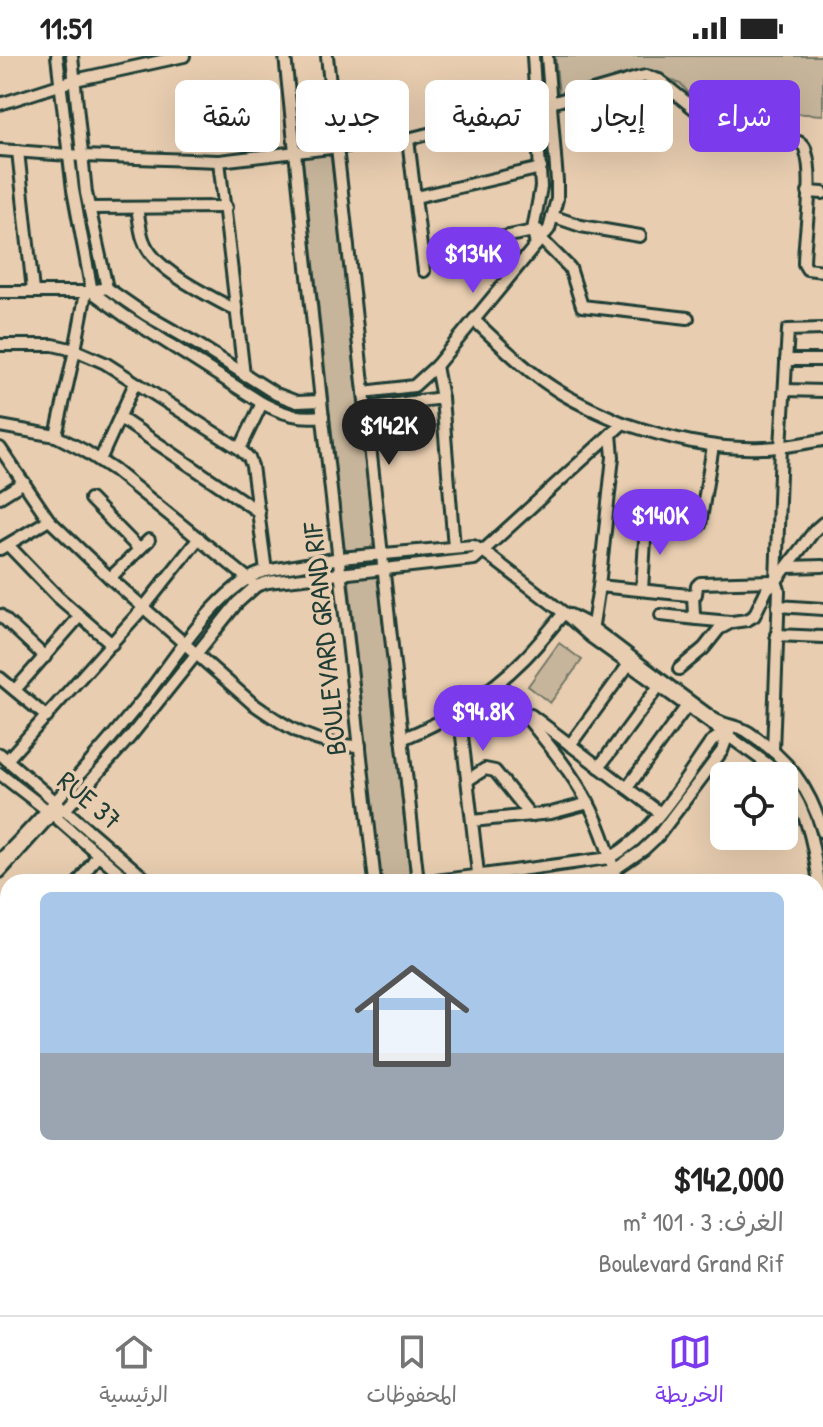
<!DOCTYPE html>
<html lang="ar">
<head>
<meta charset="utf-8">
<style>
  :root { --surface:#fff; --page:#f6f6f6; --text:#222; --muted:#767676; --line:#e0e0e0; --accent:#7c3aed }
  body { margin:0; font-family:"Patrick Hand","Playpen Sans Arabic",sans-serif; background:var(--page); color:var(--text); direction:rtl; height:100vh; display:flex; flex-direction:column; font-size:30px; white-space:nowrap }
  * { box-sizing:border-box; margin:0 }
  p { font-size:26px; color:var(--muted) }
  .icon { flex:none; width:44px; height:44px; fill:none; stroke:currentColor; stroke-width:2; stroke-linecap:round; stroke-linejoin:round }
  .map { position:relative; flex:1; overflow:hidden; direction:ltr }
  .sheet { position:absolute; left:0px; top:818px; width:824px; height:442px; display:flex; flex-direction:column; background:var(--surface); border-radius:24px 24px 0 0; box-shadow:0 8px 32px #0002; direction:rtl }
  .sheet>* { flex:none }
  .top-card { position:absolute; left:24px; top:24px; width:776px; height:72px; direction:rtl; display:flex; gap:16px }
  .buttons { position:absolute; left:710px; top:706px; display:grid; gap:16px }
  .buttons a { display:grid; place-items:center; width:88px; height:88px; border-radius:12px; background:var(--surface); box-shadow:0 8px 32px #0002; font-size:40px }
  .price { position:absolute; translate:-50% -68px; padding:0 18px; border-radius:28px; background:var(--accent); color:#fff; font-size:26px; line-height:52px; filter:drop-shadow(0 2px 4px #0008) }
  .price::after { content:''; position:absolute; left:50%; top:48px; width:24px; height:18px; margin-left:-12px; background:inherit; clip-path:polygon(0 0,100% 0,50% 100%) }
  .price.active { background:#222; color:#fff }
  ul { padding:0; list-style:none }
  li { display:grid; align-content:center; gap:16px; height:424px; padding:0 40px }
  li+li { border-top:2px solid var(--line) }
  li span { display:grid; place-items:center; height:248px; border-radius:12px; color:#555 }
  li>.icon { margin-inline-start:auto }
  span .icon { width:144px; height:144px; fill:#fffc; stroke-width:1 }
  li b { font-size:34px }
  .chip { padding:0 28px; border-radius:12px; background:var(--surface); box-shadow:0 8px 32px #0002; font-size:28px; line-height:72px }
  .chip.active { background:var(--accent); color:#fff }
  .status { display:flex; justify-content:space-between; align-items:center; height:56px; padding:0 40px; background:var(--surface); direction:ltr }
  .status svg { height:22px; fill:currentColor }
  .tabs { display:flex; justify-content:space-around; align-items:center; height:112px; border-top:2px solid var(--line); background:var(--surface); font-size:22px; color:var(--muted) }
  .tabs a { display:grid; justify-items:center; gap:4px }
  .tabs .active { color:var(--accent) }
  .map>svg:first-child { display:block }
</style>
</head>
<body>
<div class="status"><b>11:51</b><svg viewBox="0 0 49 12"><path d="M0 12V9h3v3zM5 12V6h3v6zM10 12V3h3v9zM15 12V0h3v12zM26 1h20v11H26zM47 4h2v5h-2z"/></svg></div>
<div class="map">
<svg width="823" height="1259" viewBox="0 0 823 1259">
  <rect width="100%" height="100%" fill="#e8cdb0"/>
  <filter id="ink" filterUnits="userSpaceOnUse"><feTurbulence type="fractalNoise" baseFrequency=".0125" numOctaves="2"/><feDisplacementMap in="SourceGraphic" scale="16" xChannelSelector="R" yChannelSelector="G"/><feConvolveMatrix kernelMatrix="1 2 1 2 8 2 1 2 1" color-interpolation-filters="sRGB"/></filter>
  <g filter="url(#ink)">
    <!-- green -->
    <g fill="#c7b59b" stroke="#737968" stroke-width="2">
      <path d="M555,0H823V59L701,52L682,29L652,14L559,38Z"/>
      <path d="M327,98L331,102L374,487L370,492L348,495L344,492L303,104L304,101Z"/>
      <path d="M374,518L378,522L410,818L406,823L384,826L380,821L349,525L350,522Z"/>
      <path d="M559,587L582,604L550,647L528,630Z"/>
    </g>
    <g fill="none" stroke-linecap="round" stroke-linejoin="round">
      <defs>
        <g id="minor">
          <path d="M57,0L73,134L92,236L125,260L262,347C283,358 299,363 323,360"/>
          <path d="M72,0L86,137L107,232L146,259L197,288L276,338L297,346L321,345"/>
          <path d="M285,0L321,345L375,826"/>
          <path d="M327,0L418,826"/>
          <path d="M533,0L541,131L533,174L536,189"/>
          <path d="M0,48L75,24L184,0"/>
          <path d="M408,83L424,215"/>
          <path d="M0,94L82,100L219,105L408,83L551,47L637,22L646,20L659,24L702,59L721,68L799,86C803,89 805,90 806,96C815,123 804,178 804,208L807,213L823,215"/>
          <path d="M18,95L33,235"/>
          <path d="M219,105L244,319"/>
          <path d="M808,136L823,137"/>
          <path d="M416,141L541,112"/>
          <path d="M89,152L226,151"/>
          <path d="M137,152C139,162 140,174 143,183C153,215 209,239 237,255"/>
          <path d="M552,160L581,170L640,180"/>
          <path d="M541,183L570,212L582,250L688,262"/>
          <path d="M423,198L538,174"/>
          <path d="M0,236H86L107,232"/>
          <path d="M474,264C500,288 525,314 555,333C576,347 600,357 623,367"/>
          <path d="M0,289H53L75,294L105,307L240,393"/>
          <path d="M786,304H823"/>
          <path d="M436,310L442,342L454,491"/>
          <path d="M785,334L823,335"/>
          <path d="M364,336L414,330L436,310L549,173L557,143V125L547,0"/>
          <path d="M262,347L240,393L249,402L252,410L266,515"/>
          <path d="M366,352L442,342"/>
          <path d="M120,362L259,456"/>
          <path d="M0,370L56,380L85,395L114,414L251,525"/>
          <path d="M56,380L75,294L86,236"/>
          <path d="M0,392L49,464L110,522L252,647C286,671 317,691 360,690"/>
          <path d="M100,404L135,327"/>
          <path d="M0,441L24,426"/>
          <path d="M90,443L139,493"/>
          <path d="M700,469L713,390"/>
          <path d="M8,489L58,541L112,588"/>
          <path d="M0,493L49,464"/>
          <path d="M787,511L823,510"/>
          <path d="M110,522L149,484"/>
          <path d="M599,530L689,539L696,538L697,530L700,527L774,525"/>
          <path d="M642,534L646,467"/>
          <path d="M693,539L694,559L697,563L730,566"/>
          <path d="M778,550L823,553"/>
          <path d="M0,559L45,601"/>
          <path d="M570,559L586,567C629,599 671,632 714,663C725,670 737,669 748,676C788,703 809,730 823,776"/>
          <path d="M661,559L697,563"/>
          <path d="M592,575L599,530L613,401L611,378"/>
          <path d="M776,579L823,581"/>
          <path d="M679,613L704,592L719,573L732,566L747,564L754,560L767,533L776,525L815,474L823,467"/>
          <path d="M0,622L47,661"/>
          <path d="M499,626C528,666 563,701 587,745C601,769 610,799 617,826"/>
          <path d="M15,634L79,561"/>
          <path d="M459,654L479,826"/>
          <path d="M531,659L660,757"/>
          <path d="M402,683C446,665 489,638 523,604C538,589 551,572 564,557"/>
          <path d="M570,689L632,604"/>
          <path d="M773,695L779,534L776,525L781,391L788,274L823,273"/>
          <path d="M0,698L149,826"/>
          <path d="M7,704L144,551L199,482"/>
          <path d="M599,711L662,626"/>
          <path d="M0,718L52,758L130,826"/>
          <path d="M468,724L485,713L495,715L531,760"/>
          <path d="M784,724C814,762 816,810 823,856"/>
          <path d="M627,732L689,647"/>
          <path d="M472,765L551,757L589,747"/>
          <path d="M0,804C49,754 96,701 140,647C171,609 219,527 266,515L340,502L473,490L483,495L564,557L591,581L766,707L781,720"/>
          <path d="M0,816L52,758L65,754L130,681L237,547L256,530L268,526L474,503L623,367C668,382 714,394 762,392C782,392 803,387 823,384"/>
          <path d="M79,826L98,798"/>
          <path d="M429,826L610,802C655,776 682,727 712,685L718,681L726,679"/>
          <path d="M535,826L614,814L643,794L658,780L722,695L729,676"/>
          <path d="M816,906H823"/>
          <path d="M0,923L8,913"/>
          <path d="M0,965L8,973"/>
          <path d="M0,1008L8,999"/>
          <path d="M816,1050H823"/>
          <path d="M0,1071L8,1078"/>
          <path d="M0,1125L8,1132"/>
          <path d="M8,1151L4,1167L8,1191"/>
          <path d="M816,1195L823,1194"/>
          <path d="M0,1224L8,1214"/>
          <path d="M70,1252L78,1259"/>
          <path d="M203,1252L206,1259"/>
          <path d="M254,1252L258,1259"/>
          <path d="M271,1252L272,1259"/>
          <path d="M364,1252V1259"/>
          <path d="M662,1252L663,1259"/>
          <path d="M144,1259L155,1252"/>
        </g>
        <g id="major">
          <path d="M400,1252L401,1259"/>
          <path d="M480,1252L481,1259"/>
        </g>
      </defs>
      <!-- minor casing -->
      <use href="#minor" stroke="#1f3d34" stroke-width="16"/>
      <!-- major casing -->
      <use href="#major" stroke="#1f3d34" stroke-width="18"/>
      <!-- minor -->
      <use href="#minor" stroke="#e8cdb0" stroke-width="10"/>
      <!-- major -->
      <use href="#major" stroke="#e8cdb0" stroke-width="12"/>
    </g>
  </g>
  <g text-anchor="middle" stroke-width="7" stroke-linejoin="round" paint-order="stroke">
    <!-- street labels -->
    <g font-size="28" fill="#1f3d34" stroke="#e8cdb0">
      <text transform="translate(324 583) rotate(-96)" y="10">BOULEVARD GRAND RIF</text>
      <text transform="translate(90 744) rotate(40)" y="10">RUE 37</text>
    </g>
  </g>
</svg>
<div class="buttons">
<a><svg class="icon" aria-label="locate" viewBox="0 0 24 24"><circle cx="12" cy="12" r="6"/><path d="M12 2v4M12 18v4M2 12h4M18 12h4"/></svg></a>
</div>
<b class="price" style="left:473px;top:239px">$134K</b>
<b class="price active" style="left:389px;top:411px">$142K</b>
<b class="price" style="left:660px;top:501px">$140K</b>
<b class="price" style="left:483px;top:697px">$94.8K</b>
<div class="top-card">
<a class="chip active">شراء</a>
<a class="chip">إيجار</a>
<a class="chip">تصفية</a>
<a class="chip">جديد</a>
<a class="chip">شقة</a>
</div>
<section class="sheet">
<ul>
<li><span style="background:linear-gradient(#a9c7e8 65%,#9aa5b1 0)"><svg class="icon" aria-label="home" viewBox="0 0 24 24"><path d="M3 11l9-7 9 7M6 9v11h12V9"/></svg></span><div><b>$142,000</b><p>الغرف: 3 · 101 m²</p><p>Boulevard Grand Rif</p></div></li>
</ul>
</section>
</div>
<nav class="tabs">
<a class="active"><svg class="icon" aria-label="map" viewBox="0 0 24 24"><path d="M3 6l6-2 6 2 6-2v14l-6 2-6-2-6 2zM9 4v14M15 6v14"/></svg>الخريطة</a>
<a><svg class="icon" aria-label="saved" viewBox="0 0 24 24"><path d="M7 4h10v16l-5-4-5 4z"/></svg>المحفوظات</a>
<a><svg class="icon" aria-label="home" viewBox="0 0 24 24"><path d="M3 11l9-7 9 7M6 9v11h12V9"/></svg>الرئيسية</a>
</nav>
</body>
</html>
